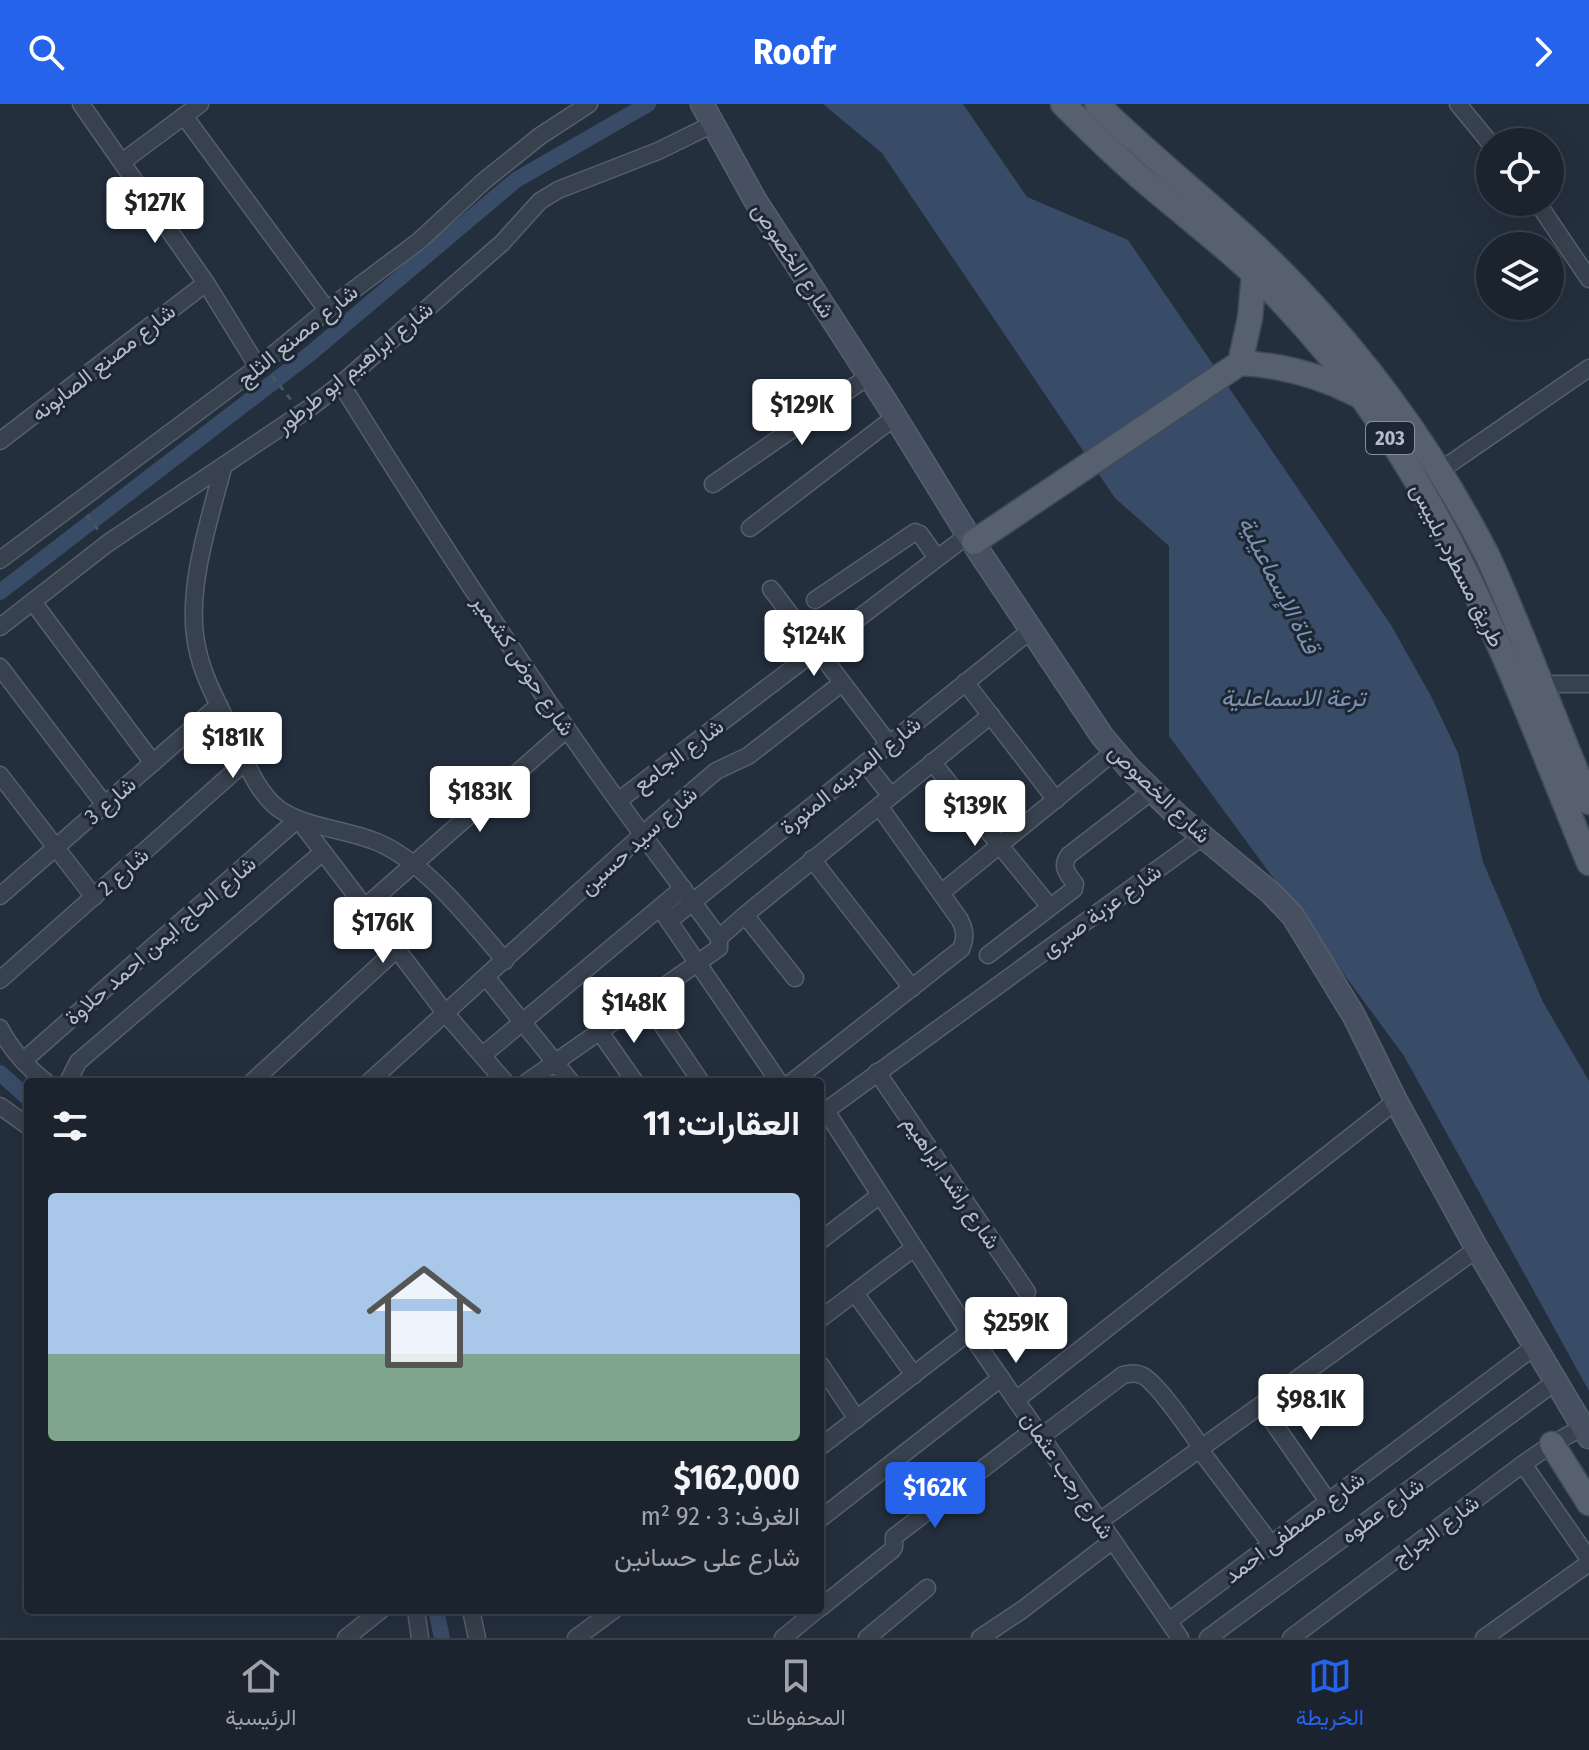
<!DOCTYPE html>
<html lang="ar">
<head>
<meta charset="utf-8">
<style>
  :root { --surface:#1b232e; --page:#282f3a; --text:#f1f3f6; --muted:#a0a4aa; --line:#39404a; --accent:#2563eb }
  body { margin:0; font-family:"Fira Sans Condensed",Vazirmatn,sans-serif; background:var(--page); color:var(--text); direction:rtl; height:100vh; display:flex; flex-direction:column; font-size:30px; white-space:nowrap }
  * { box-sizing:border-box; margin:0 }
  p { font-size:26px; color:var(--muted) }
  .icon { flex:none; width:44px; height:44px; fill:none; stroke:currentColor; stroke-width:2; stroke-linecap:round; stroke-linejoin:round }
  .map { position:relative; flex:1; overflow:hidden; direction:ltr }
  .drawer { position:absolute; left:24px; top:974px; width:800px; height:536px; display:flex; flex-direction:column; background:var(--surface); border-radius:8px; box-shadow:0 8px 32px #0002,0 0 0 2px var(--line); direction:rtl }
  .drawer>* { flex:none }
  .controls { position:absolute; left:1476px; top:24px; display:grid; gap:16px }
  .controls a { display:grid; place-items:center; width:88px; height:88px; border-radius:50%; background:var(--surface); box-shadow:0 8px 32px #0002,0 0 0 2px var(--line); font-size:40px }
  .price { position:absolute; translate:-50% -68px; padding:0 18px; border-radius:8px; background:#fff; color:#222; font-size:26px; line-height:52px; filter:drop-shadow(0 2px 4px #0008) }
  .price::after { content:''; position:absolute; left:50%; top:48px; width:24px; height:18px; margin-left:-12px; background:inherit; clip-path:polygon(0 0,100% 0,50% 100%) }
  .price.current { background:var(--accent); color:#fff }
  ul { padding:0; list-style:none }
  li { display:grid; align-content:center; gap:16px; height:424px; padding:0 24px }
  li span { display:grid; place-items:center; height:248px; border-radius:8px; color:#555 }
  li>.icon { margin-inline-start:auto }
  span .icon { width:144px; height:144px; fill:#fffc; stroke-width:1 }
  li b { font-size:34px }
  h2 { display:flex; justify-content:space-between; align-items:center; height:96px; padding:0 24px; font-size:34px }
  header { display:flex; justify-content:space-between; align-items:center; height:104px; padding:0 24px; background:var(--accent); color:#fff; font-size:36px; font-weight:700 }
  .tab-bar { display:flex; justify-content:space-around; align-items:center; height:112px; border-top:2px solid var(--line); background:var(--surface); font-size:22px; color:var(--muted) }
  .tab-bar a { display:grid; justify-items:center; gap:4px }
  .tab-bar .current { color:var(--accent) }
  .map>svg:first-child { display:block }
</style>
</head>
<body>
<header><svg class="icon" aria-label="forward" viewBox="0 0 24 24"><path d="M9 5l7 7-7 7"/></svg>Roofr<svg class="icon" aria-label="search" viewBox="0 0 24 24"><circle cx="10" cy="10" r="6"/><path d="M15 15l6 6"/></svg></header>
<div class="map">
<svg width="1589" height="1534" viewBox="0 0 1589 1534">
  <rect width="100%" height="100%" fill="#242f3e"/>
  <!-- water -->
  <path fill="#394c67" d="M823,0H963L1027,93L1128,136L1391,521L1432,594L1458,649L1483,758L1543,898L1589,977V1287L1404,952L1169,632V442L1115,394L882,49Z"/>
  <g fill="none" stroke-linecap="round" stroke-linejoin="round">
    <!-- canal -->
    <g stroke="#394c67" stroke-width="16">
      <path d="M0,488L311,249L516,76L648,0"/>
      <path d="M0,969L28,994"/>
      <path d="M436,1506L442,1534"/>
    </g>
    <defs>
      <g id="street">
        <path d="M81,0L206,179L258,263"/>
        <path d="M1458,0L1490,39"/>
        <path d="M184,12L327,206"/>
        <path d="M122,58L200,0"/>
        <path d="M1537,98L1589,175"/>
        <path d="M341,280C424,413 509,544 600,672C639,727 680,780 719,834"/>
        <path d="M0,337L206,179"/>
        <path d="M223,364C209,417 185,488 197,543C203,575 221,604 234,633C245,656 257,689 279,705C307,724 345,725 377,738C425,758 471,817 505,857"/>
        <path d="M1438,368L1589,264"/>
        <path d="M713,380L869,272"/>
        <path d="M750,424L895,313"/>
        <path d="M0,456L258,263L327,206L419,137L484,77L540,32L589,0"/>
        <path d="M771,485L889,640"/>
        <path d="M815,496L915,428L920,430L937,454"/>
        <path d="M33,498L153,659"/>
        <path d="M0,523L108,439L311,303L341,280L502,139L540,97L558,86L658,47L713,20"/>
        <path d="M0,563L105,701"/>
        <path d="M965,578L1056,696"/>
        <path d="M1541,580H1589"/>
        <path d="M932,658L1050,803"/>
        <path d="M865,659L891,692"/>
        <path d="M0,671L94,793"/>
        <path d="M618,697L968,431"/>
        <path d="M812,755L912,884"/>
        <path d="M941,789L1115,647"/>
        <path d="M0,792L219,601"/>
        <path d="M365,803L567,625"/>
        <path d="M664,810L779,978"/>
        <path d="M745,811L795,874"/>
        <path d="M669,817L1031,526"/>
        <path d="M988,851L1074,785L1075,780C1068,770 1060,763 1069,751L1152,687"/>
        <path d="M486,873L571,978"/>
        <path d="M0,876L246,657"/>
        <path d="M646,897L701,978"/>
        <path d="M0,924C11,946 27,963 46,978"/>
        <path d="M600,928L635,978"/>
        <path d="M483,951L683,784"/>
        <path d="M23,957L298,715L446,910L505,978"/>
        <path d="M877,968L1027,1188"/>
        <path d="M68,978L78,958L323,748"/>
        <path d="M252,978L397,845"/>
        <path d="M369,978L643,730L716,667L748,652L842,579"/>
        <path d="M527,978L719,844V834L745,811L991,611"/>
        <path d="M792,978L961,845C966,834 965,826 960,816L879,702"/>
        <path d="M0,1002L28,1022"/>
        <path d="M826,1007L969,1228L1180,1534"/>
        <path d="M820,1011L1202,733"/>
        <path d="M820,1137L880,1091"/>
        <path d="M855,1189L914,1271"/>
        <path d="M820,1215L914,1144"/>
        <path d="M820,1260L857,1315"/>
        <path d="M1016,1296L1396,997"/>
        <path d="M1261,1301L1328,1397"/>
        <path d="M1042,1332L1123,1271C1129,1270 1135,1268 1141,1271C1156,1276 1191,1329 1202,1344"/>
        <path d="M820,1343L969,1228"/>
        <path d="M1200,1346L1271,1440"/>
        <path d="M1523,1360L1589,1455"/>
        <path d="M820,1415L1001,1274"/>
        <path d="M1100,1417L1477,1145"/>
        <path d="M820,1504L892,1446L894,1443V1433L1036,1324"/>
        <path d="M416,1506L420,1534"/>
        <path d="M471,1506L477,1534"/>
        <path d="M1169,1517L1534,1243"/>
        <path d="M346,1534L381,1506"/>
        <path d="M576,1534L614,1506"/>
        <path d="M783,1534L817,1506"/>
        <path d="M867,1534L927,1484"/>
        <path d="M980,1534L1022,1506L1112,1437"/>
        <path d="M1208,1534L1555,1278"/>
        <path d="M1291,1534L1523,1360L1552,1340L1583,1323"/>
        <path d="M1484,1534L1589,1459"/>
      </g>
      <path id="secondary" d="M702,0L755,96L886,298L968,431L1102,632L1130,665L1177,711L1271,789L1293,812L1354,912L1396,997L1477,1145L1589,1333"/>
      <g id="primary">
        <path d="M1063,0C1090,27 1117,54 1147,79C1182,109 1219,137 1253,169C1278,192 1301,218 1323,244C1450,393 1516,581 1589,759"/>
        <path d="M1097,0C1162,65 1236,118 1298,185C1372,263 1438,355 1487,451C1500,478 1511,507 1523,535C1545,589 1566,644 1589,698"/>
        <path d="M1240,259L1250,214L1254,170"/>
        <path d="M974,438L1240,259C1282,261 1319,271 1356,290"/>
        <path d="M1552,1340L1589,1399"/>
      </g>
    </defs>
    <!-- street casing -->
    <use href="#street" stroke="#565f6c" stroke-width="19"/>
    <!-- secondary casing -->
    <use href="#secondary" stroke="#565f6c" stroke-width="25"/>
    <!-- primary casing -->
    <use href="#primary" stroke="#414a57" stroke-width="27"/>
    <!-- path -->
    <g stroke="#44595c" stroke-width="3" stroke-dasharray="6 6" stroke-linecap="butt">
      <path d="M272,272L292,297"/>
      <path d="M87,411L99,427"/>
    </g>
    <!-- street -->
    <use href="#street" stroke="#38414e" stroke-width="16"/>
    <!-- secondary -->
    <use href="#secondary" stroke="#465061" stroke-width="22"/>
    <!-- primary -->
    <use href="#primary" stroke="#56606e" stroke-width="24"/>
  </g>
  <g text-anchor="middle" stroke-width="6" stroke-linejoin="round" paint-order="stroke">
    <!-- shield labels -->
    <rect fill="#1d2633" stroke="#878f9c" stroke-width="2" x="1366" y="318" width="48" height="32" rx="6"/>
    <g font-size="20" font-weight="bold" fill="#b4bcc9">
      <text x="1390" y="341">203</text>
    </g>
    <!-- street labels -->
    <g font-size="22" fill="#b4bcc9" stroke="#1d2633">
      <text transform="translate(794 156) rotate(57)" y="8">شارع الخصوص</text>
      <text transform="translate(297 231) rotate(-39)" y="8">شارع مصنع الثلج</text>
      <text transform="translate(103 258) rotate(-38)" y="8">شارع مصنع الصابونه</text>
      <text transform="translate(354 263) rotate(-39)" y="8">شارع ابراهيم ابو طرطور</text>
      <text transform="translate(1458 461) rotate(63)" y="8">طريق مسطرد, بلبيس</text>
      <text transform="translate(524 561) rotate(56)" y="8">شارع حوض كشمير</text>
      <text transform="translate(678 651) rotate(-37)" y="8">شارع الجامع</text>
      <text transform="translate(850 671) rotate(-39)" y="8">شارع المدينه المنورة</text>
      <text transform="translate(1160 689) rotate(44)" y="8">شارع الخصوص</text>
      <text transform="translate(110 696) rotate(-41)" y="8">شارع 3</text>
      <text transform="translate(638 736) rotate(-42)" y="8">شارع سيد حسين</text>
      <text transform="translate(123 767) rotate(-42)" y="8">شارع 2</text>
      <text transform="translate(1101 806) rotate(-36)" y="8">شارع عزبة صبرى</text>
      <text transform="translate(160 836) rotate(-41)" y="8">شارع الحاج ايمن احمد حلاوة</text>
      <text transform="translate(952 1078) rotate(56)" y="8">شارع راشد ابراهيم</text>
      <text transform="translate(1068 1371) rotate(56)" y="8">شارع رجب عثمان</text>
      <text transform="translate(1382 1406) rotate(-36)" y="8">شارع عطوه</text>
      <text transform="translate(1294 1423) rotate(-37)" y="8">شارع مصطفى احمد</text>
      <text transform="translate(1435 1426) rotate(-37)" y="8">شارع الجراج</text>
    </g>
    <!-- water labels -->
    <g font-size="24" font-style="italic" fill="#7c92b1" stroke="#1d2633">
      <text transform="translate(1279 481) rotate(63)" y="8">قناة الإسماعيلية</text>
      <text x="1293" y="602">ترعة الاسماعلية</text>
    </g>
  </g>
</svg>
<div class="controls">
<a><svg class="icon" aria-label="locate" viewBox="0 0 24 24"><circle cx="12" cy="12" r="6"/><path d="M12 2v4M12 18v4M2 12h4M18 12h4"/></svg></a>
<a><svg class="icon" aria-label="layers" viewBox="0 0 24 24"><path d="M12 4l9 5-9 5-9-5zM3 14l9 5 9-5"/></svg></a>
</div>
<b class="price" style="left:155px;top:141px">$127K</b>
<b class="price" style="left:802px;top:343px">$129K</b>
<b class="price" style="left:814px;top:574px">$124K</b>
<b class="price" style="left:233px;top:676px">$181K</b>
<b class="price" style="left:480px;top:730px">$183K</b>
<b class="price" style="left:975px;top:744px">$139K</b>
<b class="price" style="left:383px;top:861px">$176K</b>
<b class="price" style="left:634px;top:941px">$148K</b>
<b class="price" style="left:1016px;top:1261px">$259K</b>
<b class="price" style="left:1311px;top:1338px">$98.1K</b>
<b class="price current" style="left:935px;top:1426px">$162K</b>
<section class="drawer">
<h2>العقارات: 11<svg class="icon" aria-label="filters" viewBox="0 0 24 24"><path d="M4 7h16M4 17h16"/><circle cx="9" cy="7" r="2"/><circle cx="15" cy="17" r="2"/></svg></h2>
<ul>
<li><span style="background:linear-gradient(#a9c7e8 65%,#7fa58c 0)"><svg class="icon" aria-label="home" viewBox="0 0 24 24"><path d="M3 11l9-7 9 7M6 9v11h12V9"/></svg></span><div><b>$162,000</b><p>الغرف: 3 · 92 m²</p><p>شارع على حسانين</p></div></li>
</ul>
</section>
</div>
<nav class="tab-bar">
<a class="current"><svg class="icon" aria-label="map" viewBox="0 0 24 24"><path d="M3 6l6-2 6 2 6-2v14l-6 2-6-2-6 2zM9 4v14M15 6v14"/></svg>الخريطة</a>
<a><svg class="icon" aria-label="saved" viewBox="0 0 24 24"><path d="M7 4h10v16l-5-4-5 4z"/></svg>المحفوظات</a>
<a><svg class="icon" aria-label="home" viewBox="0 0 24 24"><path d="M3 11l9-7 9 7M6 9v11h12V9"/></svg>الرئيسية</a>
</nav>
</body>
</html>
